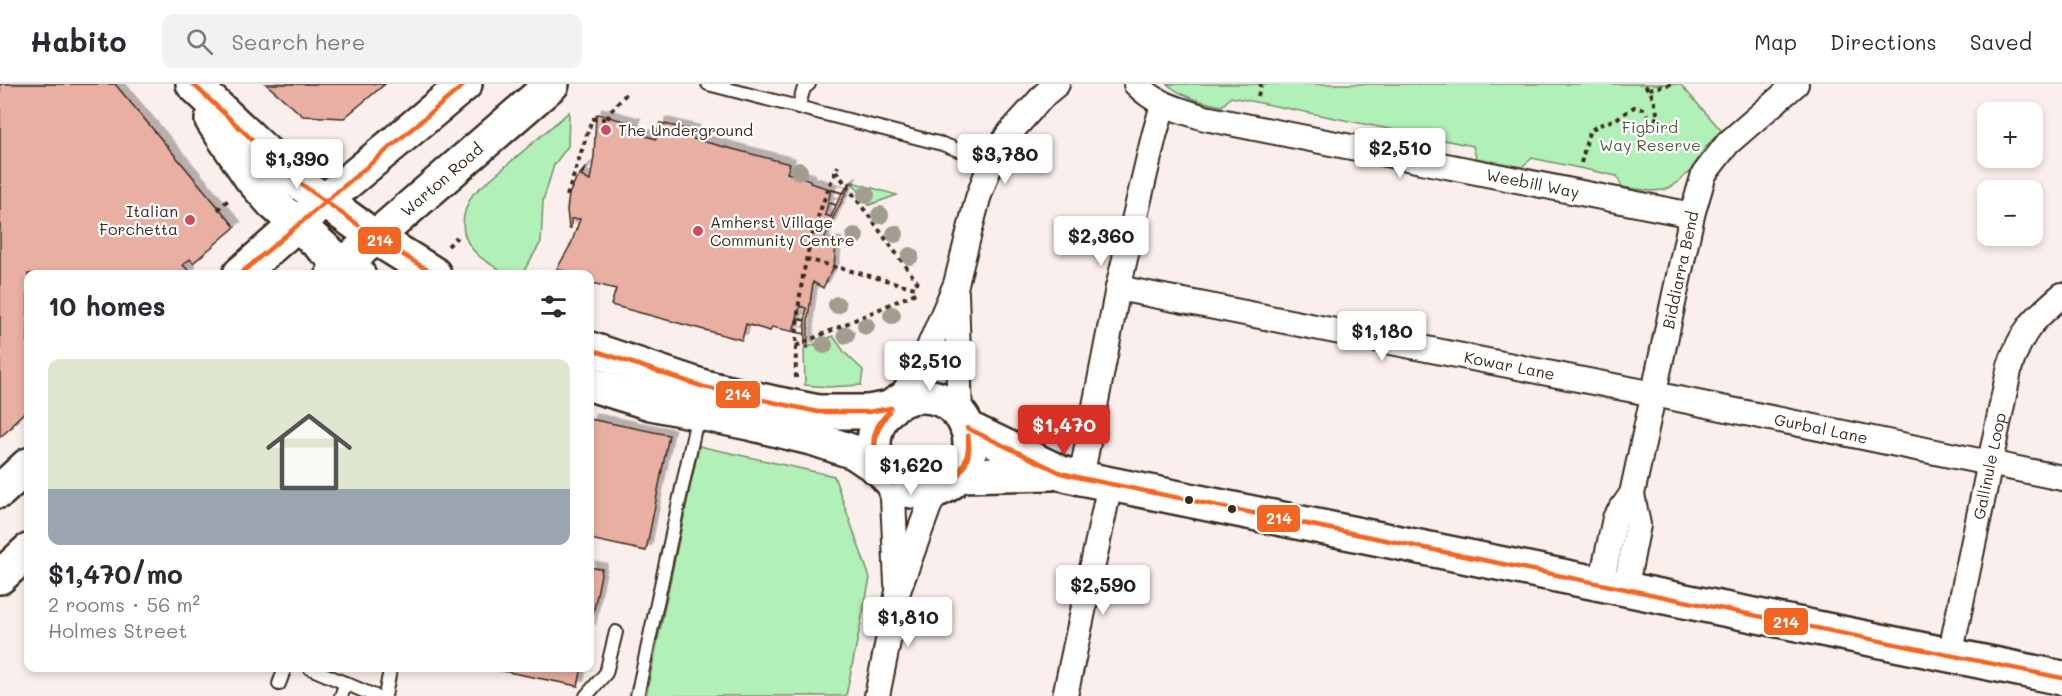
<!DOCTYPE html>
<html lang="en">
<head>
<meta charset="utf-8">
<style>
  :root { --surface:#fff; --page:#f2f2f3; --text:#2b2b33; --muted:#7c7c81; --line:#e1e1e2; --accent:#d93025 }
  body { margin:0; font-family:Mali,sans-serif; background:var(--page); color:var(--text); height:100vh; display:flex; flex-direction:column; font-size:22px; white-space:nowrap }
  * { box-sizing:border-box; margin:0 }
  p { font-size:20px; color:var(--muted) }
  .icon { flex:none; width:33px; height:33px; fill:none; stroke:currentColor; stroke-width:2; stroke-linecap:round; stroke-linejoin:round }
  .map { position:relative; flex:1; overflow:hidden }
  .drawer { position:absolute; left:24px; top:186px; width:570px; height:402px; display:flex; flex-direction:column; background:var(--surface); border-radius:12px; box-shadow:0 3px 9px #0003 }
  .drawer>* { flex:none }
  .buttons { position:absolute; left:1977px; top:18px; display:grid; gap:12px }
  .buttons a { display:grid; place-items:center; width:66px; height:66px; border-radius:12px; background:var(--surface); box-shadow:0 3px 9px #0003; font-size:30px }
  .price { position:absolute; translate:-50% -51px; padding:0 14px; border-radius:6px; background:#fff; color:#222; font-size:20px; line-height:39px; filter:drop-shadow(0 2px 3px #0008) }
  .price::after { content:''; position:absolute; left:50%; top:36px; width:18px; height:14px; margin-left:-9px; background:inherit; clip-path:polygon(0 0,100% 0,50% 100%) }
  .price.active { background:var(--accent); color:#fff }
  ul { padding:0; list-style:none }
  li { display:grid; align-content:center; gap:12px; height:318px; padding:0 24px }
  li+li { border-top:2px solid var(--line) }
  li span { display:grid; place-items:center; height:186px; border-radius:12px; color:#555 }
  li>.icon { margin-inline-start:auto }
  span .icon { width:108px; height:108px; fill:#fffc; stroke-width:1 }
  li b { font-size:26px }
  h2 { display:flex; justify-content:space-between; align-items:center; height:72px; padding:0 24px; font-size:26px }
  header { display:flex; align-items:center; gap:36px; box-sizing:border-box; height:84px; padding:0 30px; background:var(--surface); border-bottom:2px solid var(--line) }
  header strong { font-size:28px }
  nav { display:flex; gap:33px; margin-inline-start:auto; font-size:21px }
  .search { width:420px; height:54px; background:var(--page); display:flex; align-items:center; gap:15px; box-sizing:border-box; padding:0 21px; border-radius:12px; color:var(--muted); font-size:22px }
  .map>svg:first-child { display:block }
</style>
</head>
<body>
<header>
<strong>Habito</strong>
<div class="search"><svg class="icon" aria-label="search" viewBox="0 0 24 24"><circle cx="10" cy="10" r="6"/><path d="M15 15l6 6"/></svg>Search here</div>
<nav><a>Map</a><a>Directions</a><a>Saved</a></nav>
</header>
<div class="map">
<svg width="2062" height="612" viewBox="0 0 2062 612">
  <defs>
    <filter id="shadow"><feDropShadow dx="5.5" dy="-5.5" stdDeviation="0" flood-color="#0004"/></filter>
  </defs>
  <rect width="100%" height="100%" fill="#faefec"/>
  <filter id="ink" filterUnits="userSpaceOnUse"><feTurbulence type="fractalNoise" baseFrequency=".0167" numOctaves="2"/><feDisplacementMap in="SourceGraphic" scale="12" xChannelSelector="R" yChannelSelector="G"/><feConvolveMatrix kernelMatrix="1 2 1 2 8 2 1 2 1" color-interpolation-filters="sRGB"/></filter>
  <g filter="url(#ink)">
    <!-- green -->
    <g fill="#b1f0b7" stroke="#768d6a" stroke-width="1.5">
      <path d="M1167,0H1680L1721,46L1706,63L1690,88L1672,102L1664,106L1652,107L1622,103L1617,92L1532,74L1522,83L1476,74L1473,62L1231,13L1222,22C1201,18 1184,14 1167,0Z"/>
      <path d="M569,28L568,62L554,81L543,117L541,158L522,190C508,191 504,189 492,181C462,164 455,139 473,110Z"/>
      <path d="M852,98L897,111L869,121Z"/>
      <path d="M833,252L845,269L863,286L861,301L828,303L805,301L804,265Z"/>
      <path d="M699,362L834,392L870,494L846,612H646Z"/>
    </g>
    <!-- building -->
    <g fill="#e8afa2" stroke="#3b2a1e" stroke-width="1.5" fill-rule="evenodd" filter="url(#shadow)">
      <path d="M0,0H115L235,143L193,179L190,175L183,181L190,188L188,190H28V325L12,340L13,342L0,353Z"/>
      <path d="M266,0H385L344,34L303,32Z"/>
      <path d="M598,30L635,40L633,48L656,55L660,39L694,47L692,54L694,55L790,80L787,89L810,96V99L843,109L849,99H851L833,134L823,159H836L834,183L823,204L813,198L808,235V264L805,263V250L772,243L770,247L746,240L742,256L611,221L616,205L592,199L593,194H590V190H578L560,186L557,190H554L571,160L580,135H571V144H569L567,126L569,110L576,95L585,84H586L581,92L590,97L594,72L596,31ZM831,106L842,109L836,121L828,118ZM828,119L836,121L831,133L825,131ZM800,222L806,224L805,236L797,234ZM797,235L805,237V250L793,247Z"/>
      <path d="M590,335L669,351L646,467L590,455Z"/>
      <path d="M590,483L602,485L590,546Z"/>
      <path d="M488,584H582L578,602Z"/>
    </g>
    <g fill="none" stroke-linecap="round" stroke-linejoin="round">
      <defs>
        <g id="lane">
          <path d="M708,0L942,60L961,67L990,81"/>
          <path d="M798,24L804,4L809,0"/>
          <path d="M310,584L375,612"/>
          <path d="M279,600L285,584"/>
          <path d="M341,612L346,599"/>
          <path d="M385,612L390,586"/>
          <path d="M586,612L606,589L616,548"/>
          <path d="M637,612L698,330"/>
        </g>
        <g id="street">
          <path id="s1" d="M1136,0C1157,21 1177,25 1205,34L1692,131"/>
          <path id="s2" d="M1118,204L1654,310L2062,394"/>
          <path d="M956,209L960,331"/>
          <path d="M898,318L924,275L956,200L978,114L990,81L1008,51L1045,10L1057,0"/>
          <path d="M887,393L893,414L897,499"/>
          <path d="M1081,394L1118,204L1154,52L1163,21"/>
          <path d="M1601,501L1615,434L1632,410"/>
          <path id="s3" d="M1625,506L1638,441L1632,410L1692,131L1704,90L1728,59L1796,0"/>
          <path id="s4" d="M1950,572L2010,282C2022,246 2034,235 2062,211"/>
          <path d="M877,612L898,507L929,422L939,404"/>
          <path d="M1065,612L1110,400"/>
        </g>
        <g id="secondary">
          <path d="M193,0L293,94L376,154L434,190"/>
          <path d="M212,36L251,94L273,119L343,181L358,190"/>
          <path d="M590,265L704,303L778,320L818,328H868L891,324"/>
          <path d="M590,300L651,319L749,339L815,355L854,368L881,386"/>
          <circle cx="922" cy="360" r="48"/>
          <path d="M967,344L1061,389L1081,394L2062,594"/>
          <path d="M959,391L1051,389"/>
        </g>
        <g id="primary">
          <path d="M240,190L297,140L465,0"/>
          <path id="s5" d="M333,190L552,0"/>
          <path d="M0,407L28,381"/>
          <path d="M0,493L28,467"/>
        </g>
      </defs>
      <!-- lane casing -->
      <use href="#lane" stroke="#3b2a1e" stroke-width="16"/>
      <!-- street casing -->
      <use href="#street" stroke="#3b2a1e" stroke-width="28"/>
      <!-- secondary casing -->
      <use href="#secondary" stroke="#3b2a1e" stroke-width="38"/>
      <!-- primary casing -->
      <use href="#primary" stroke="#3b2a1e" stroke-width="38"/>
      <!-- path -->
      <g stroke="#3b2a1e" stroke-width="4" stroke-dasharray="4.5 4.5" stroke-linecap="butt">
        <path d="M1649,5L1671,0"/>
        <path d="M1258,12L1261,0"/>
        <path d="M607,44L609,29L628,8"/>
        <path d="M1581,79L1589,48L1597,42L1616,35L1634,23L1643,25L1648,32L1658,35C1656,22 1654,9 1643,0"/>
        <path d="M836,87L920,202"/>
        <path d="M567,112L592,35H608"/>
        <path d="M218,126L228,116"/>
        <path d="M448,162L457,153"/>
        <path d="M806,175L919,205"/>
        <path d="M796,262L918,208"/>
        <path d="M796,294C794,216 806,153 838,82"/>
      </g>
      <!-- lane -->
      <use href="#lane" stroke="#fff" stroke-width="12"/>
      <!-- street -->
      <use href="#street" stroke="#fff" stroke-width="24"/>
      <!-- secondary -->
      <use href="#secondary" stroke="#fff" stroke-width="33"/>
      <!-- primary -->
      <use href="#primary" stroke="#fff" stroke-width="33"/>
      <defs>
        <g id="bus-1">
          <path d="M193,0L293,94L376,154L434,190"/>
          <path d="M240,190L465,0"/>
          <path d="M590,265L704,303L818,328H868L891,324"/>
          <path d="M889,328C869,354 871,375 893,399"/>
          <path d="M889,328C864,351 872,378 893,399"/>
          <path d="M967,344L1061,389L1081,394L2062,594"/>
          <path d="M951,397C965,384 970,370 968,352"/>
          <path d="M951,397C966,386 972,370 968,352"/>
        </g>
      </defs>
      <!-- bus-1 casing -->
      <use href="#bus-1" stroke="#fff" stroke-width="9"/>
      <!-- bus-1 -->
      <use href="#bus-1" stroke="#f26522" stroke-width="4.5"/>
    </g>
    <!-- trees -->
    <g fill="#a19e90">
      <circle cx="799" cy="87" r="9"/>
      <circle cx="866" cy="111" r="9"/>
      <circle cx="880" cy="131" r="9"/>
      <circle cx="895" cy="150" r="9"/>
      <circle cx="855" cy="152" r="9"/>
      <circle cx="910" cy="172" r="9"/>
      <circle cx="837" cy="221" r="9"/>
      <circle cx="892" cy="231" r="9"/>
      <circle cx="866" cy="242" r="9"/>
      <circle cx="846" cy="251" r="9"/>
      <circle cx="824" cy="261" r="9"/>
    </g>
  </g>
  <!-- markers -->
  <g fill="#d1495b" stroke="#fff" stroke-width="2">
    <circle cx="606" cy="46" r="6"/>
    <circle cx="190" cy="136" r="6"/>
    <circle cx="698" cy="147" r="6"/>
  </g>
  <g fill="#3b2a1e" stroke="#fff" stroke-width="2">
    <circle cx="1189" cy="416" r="5"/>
    <circle cx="1232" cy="425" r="5"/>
  </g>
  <g text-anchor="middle" stroke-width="4.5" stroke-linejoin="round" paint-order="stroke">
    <!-- park labels -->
    <g font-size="16" fill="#585c44" stroke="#fff">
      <text x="1650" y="49">Figbird<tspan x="1650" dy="18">Way Reserve</tspan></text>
    </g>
    <!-- poi labels -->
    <g font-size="16" fill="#3b2a1e" stroke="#fff" text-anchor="start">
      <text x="618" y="52">The Underground</text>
      <text x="178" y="133" text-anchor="end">Italian<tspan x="178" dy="18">Forchetta</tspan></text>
      <text x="710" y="144">Amherst Village<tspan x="710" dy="18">Community Centre</tspan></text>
    </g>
    <!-- street labels -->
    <g font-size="16" fill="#3b2a1e" stroke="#fff">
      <text dy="6" stroke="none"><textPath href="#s5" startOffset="144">Warton Road</textPath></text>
      <text dy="6" stroke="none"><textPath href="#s1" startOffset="412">Weebill Way</textPath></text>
      <text dy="6" stroke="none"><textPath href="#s3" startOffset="327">Biddiarra Bend</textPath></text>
      <text dy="6" stroke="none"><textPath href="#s2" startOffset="399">Kowar Lane</textPath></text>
      <text dy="6" stroke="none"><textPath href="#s2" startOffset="717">Gurbal Lane</textPath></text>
      <text dy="6" stroke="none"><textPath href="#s4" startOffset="194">Gallinule Loop</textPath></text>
    </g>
  </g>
  <g stroke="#fff" stroke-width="2">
    <rect x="357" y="142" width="45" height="29" rx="6" fill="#f26522"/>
    <rect x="715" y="296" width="46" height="29" rx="6" fill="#f26522"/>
    <rect x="1256" y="420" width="45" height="29" rx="6" fill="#f26522"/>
    <rect x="1763" y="523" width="46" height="29" rx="6" fill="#f26522"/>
  </g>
  <g font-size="16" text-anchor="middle" font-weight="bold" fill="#fff">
    <text x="380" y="162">214</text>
    <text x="738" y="316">214</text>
    <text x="1279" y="440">214</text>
    <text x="1786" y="544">214</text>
  </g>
</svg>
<div class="buttons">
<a>+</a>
<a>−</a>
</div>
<b class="price" style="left:1400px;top:95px">$2,510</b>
<b class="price" style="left:1005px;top:101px">$3,780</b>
<b class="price" style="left:297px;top:106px">$1,390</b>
<b class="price" style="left:1101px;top:183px">$2,360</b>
<b class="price" style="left:1382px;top:278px">$1,180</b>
<b class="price" style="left:930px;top:308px">$2,510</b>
<b class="price active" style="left:1064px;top:372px">$1,470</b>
<b class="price" style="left:911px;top:412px">$1,620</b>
<b class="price" style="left:1103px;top:532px">$2,590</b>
<b class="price" style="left:908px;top:564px">$1,810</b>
<section class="drawer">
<h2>10 homes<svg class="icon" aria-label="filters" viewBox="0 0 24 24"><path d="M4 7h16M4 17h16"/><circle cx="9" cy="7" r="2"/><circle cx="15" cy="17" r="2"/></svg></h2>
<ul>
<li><span style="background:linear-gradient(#dfe7d0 70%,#9aa5b1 0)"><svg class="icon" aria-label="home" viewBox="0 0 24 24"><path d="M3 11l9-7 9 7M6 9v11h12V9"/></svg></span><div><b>$1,470/mo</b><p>2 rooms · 56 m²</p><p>Holmes Street</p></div></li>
</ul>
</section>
</div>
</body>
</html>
